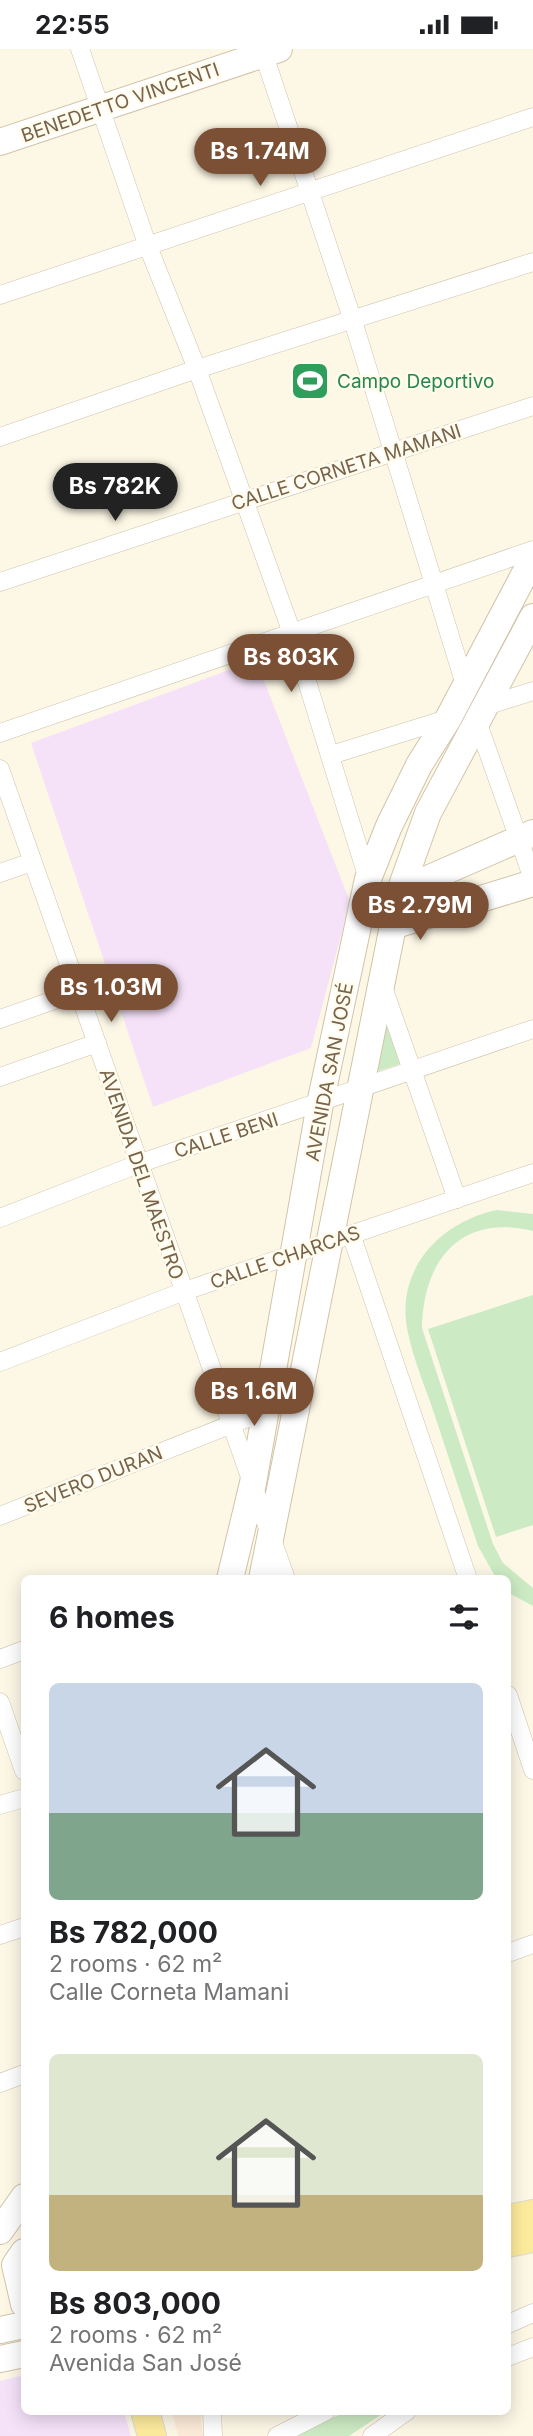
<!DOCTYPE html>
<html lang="en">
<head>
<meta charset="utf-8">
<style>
  :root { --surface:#fff; --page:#f6f6f6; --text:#202124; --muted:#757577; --accent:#7b5034 }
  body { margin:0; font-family:Inter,sans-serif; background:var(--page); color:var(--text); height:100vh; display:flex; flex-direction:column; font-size:26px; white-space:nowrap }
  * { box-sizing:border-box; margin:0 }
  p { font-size:23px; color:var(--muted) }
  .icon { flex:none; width:38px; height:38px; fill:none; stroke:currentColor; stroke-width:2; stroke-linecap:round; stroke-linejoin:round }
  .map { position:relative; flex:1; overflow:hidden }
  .side { position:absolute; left:21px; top:1526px; width:490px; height:840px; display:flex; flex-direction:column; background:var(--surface); border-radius:10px; box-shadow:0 4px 18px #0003 }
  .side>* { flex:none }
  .price { position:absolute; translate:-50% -60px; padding:0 16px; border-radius:24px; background:var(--accent); color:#fff; font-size:23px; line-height:46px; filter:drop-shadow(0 2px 4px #0008) }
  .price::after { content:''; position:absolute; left:50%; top:42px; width:21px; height:16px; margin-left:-10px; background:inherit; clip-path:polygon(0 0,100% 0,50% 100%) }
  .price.selected { background:#222; color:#fff }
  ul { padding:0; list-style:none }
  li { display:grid; align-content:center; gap:14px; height:371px; padding:0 28px }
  li span { display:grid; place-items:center; height:217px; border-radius:10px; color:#555 }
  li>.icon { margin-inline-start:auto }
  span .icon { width:126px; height:126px; fill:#fffc; stroke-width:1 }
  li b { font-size:30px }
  h2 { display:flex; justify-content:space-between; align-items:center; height:84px; padding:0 28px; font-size:30px }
  .status { display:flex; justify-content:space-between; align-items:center; height:49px; padding:0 35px; background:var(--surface); direction:ltr }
  .status svg { height:19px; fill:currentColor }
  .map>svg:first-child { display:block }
</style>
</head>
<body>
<div class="status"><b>22:55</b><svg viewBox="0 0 49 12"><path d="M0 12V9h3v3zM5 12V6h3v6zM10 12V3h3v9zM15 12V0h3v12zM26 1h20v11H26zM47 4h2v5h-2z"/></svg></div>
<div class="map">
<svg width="533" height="2387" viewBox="0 0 533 2387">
  <rect width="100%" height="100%" fill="#fdf8e6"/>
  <!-- commercial -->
  <path fill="#fdebd9" d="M172,2363H200L203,2387H178Z"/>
  <!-- education -->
  <g fill="#f5e2f9">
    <path d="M256,611L350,853L311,999L153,1058L31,694Z"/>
    <path d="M24,2326V2362L124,2363L131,2387H0V2332Z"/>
  </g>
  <!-- green -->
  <g fill="#ccebc4">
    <path d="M386,970L400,1015L375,1023Z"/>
    <path d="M497,1161L533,1165V1182C461,1164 423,1211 422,1279L493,1495L503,1514L533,1539V1557L511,1545L508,1530L496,1529L478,1497C464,1455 450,1413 436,1370C427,1342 414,1313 408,1284C394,1222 439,1173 497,1161Z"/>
    <path d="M533,1246V1476L496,1488L428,1280Z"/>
    <path d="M345,2363H385L349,2387H294Z"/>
  </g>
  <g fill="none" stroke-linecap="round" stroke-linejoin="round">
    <defs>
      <g id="street">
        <path d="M80,0L147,195L197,320L292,584L368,830"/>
        <path d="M262,0L353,272L466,639"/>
        <path d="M0,246L533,68"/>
        <path d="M0,388L197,320L533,213"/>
        <path d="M0,533L533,357"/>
        <path d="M483,658L533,642"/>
        <path d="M476,669L533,830"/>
        <path d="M0,684L533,501"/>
        <path d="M331,706L450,669"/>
        <path d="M0,720L286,1530"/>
        <path d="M0,824L32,813"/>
        <path d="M383,938L457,1150"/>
        <path d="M0,970L80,942"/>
        <path d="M0,1028L97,994"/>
        <path d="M0,1169L138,1115L533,980"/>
        <path d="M351,1185L468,1530"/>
        <path d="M0,1313L182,1243L533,1124"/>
        <path d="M0,1467L265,1362"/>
        <path d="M0,1610L24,1601"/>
        <path d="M508,1646L533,1721"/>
        <path d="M0,1653L24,1722"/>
        <path d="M0,1756L24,1749"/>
        <path d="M0,1886L24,1878"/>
        <path d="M508,1904L533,1895"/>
        <path d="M0,2034L24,2025"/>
        <path d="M508,2275L533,2264"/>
        <path d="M508,2308L533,2298"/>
        <path d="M212,2362L213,2387"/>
        <path d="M277,2387L326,2362"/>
        <path d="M372,2387L407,2362"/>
      </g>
      <g id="secondary">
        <path d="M0,93L279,0"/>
        <path d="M400,842L533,784"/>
        <path d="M392,877L533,834"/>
        <path d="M230,1530L253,1434L320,1055L368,830L389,777L419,716L448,670L533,509"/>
        <path d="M262,1530L400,842L428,764L533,568"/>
        <path d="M0,2182L24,2148"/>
        <path d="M24,2203L15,2216L24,2255"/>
        <path d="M0,2281L24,2276"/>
        <path d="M0,2310L24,2305"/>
      </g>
      <g id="primary">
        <path d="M508,2170L533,2165"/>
        <path d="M508,2194L533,2189"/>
        <path d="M145,2362L152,2387"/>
      </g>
    </defs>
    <!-- street casing -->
    <use href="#street" stroke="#cfc2ac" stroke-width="19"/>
    <!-- secondary casing -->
    <use href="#secondary" stroke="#d2c3a9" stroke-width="28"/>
    <!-- primary casing -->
    <use href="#primary" stroke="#ded9d4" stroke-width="30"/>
    <!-- street -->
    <use href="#street" stroke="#fff" stroke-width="18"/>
    <!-- secondary -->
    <use href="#secondary" stroke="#fff" stroke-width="26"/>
    <!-- primary -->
    <use href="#primary" stroke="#fdeb9d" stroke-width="28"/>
  </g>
  <!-- icons -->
  <defs>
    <symbol id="stadium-square" viewBox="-11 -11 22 22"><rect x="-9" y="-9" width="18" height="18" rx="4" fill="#2e9e5b" stroke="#fffbed"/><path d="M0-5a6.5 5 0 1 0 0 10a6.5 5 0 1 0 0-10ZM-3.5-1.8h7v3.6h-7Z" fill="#fff"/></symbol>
  </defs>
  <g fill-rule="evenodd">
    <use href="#stadium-square" x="288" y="310" width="44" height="44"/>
  </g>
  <g text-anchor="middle" stroke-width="5" stroke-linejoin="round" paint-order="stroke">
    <!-- street labels -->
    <g font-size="19" fill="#77624a" stroke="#fffbed">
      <text transform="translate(120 53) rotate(-19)" y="7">BENEDETTO VINCENTI</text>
      <text transform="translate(346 418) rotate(-18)" y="7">CALLE CORNETA MAMANI</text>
      <text transform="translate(329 1023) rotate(-79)" y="7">AVENIDA SAN JOSÉ</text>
      <text transform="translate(226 1086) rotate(-18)" y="7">CALLE BENI</text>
      <text transform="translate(142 1125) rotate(71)" y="7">AVENIDA DEL MAESTRO</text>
      <text transform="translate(285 1208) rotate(-19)" y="7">CALLE CHARCAS</text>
      <text transform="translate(93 1430) rotate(-22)" y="7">SEVERO DURAN</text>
    </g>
    <!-- leisure labels -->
    <g font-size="19" fill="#27864d" stroke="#fffbed" text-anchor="start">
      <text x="337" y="339">Campo Deportivo</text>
    </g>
  </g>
</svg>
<b class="price" style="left:260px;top:139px">Bs 1.74M</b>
<b class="price selected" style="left:115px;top:474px">Bs 782K</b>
<b class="price" style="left:291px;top:645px">Bs 803K</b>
<b class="price" style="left:420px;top:893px">Bs 2.79M</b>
<b class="price" style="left:111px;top:975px">Bs 1.03M</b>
<b class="price" style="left:254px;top:1379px">Bs 1.6M</b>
<section class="side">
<h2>6 homes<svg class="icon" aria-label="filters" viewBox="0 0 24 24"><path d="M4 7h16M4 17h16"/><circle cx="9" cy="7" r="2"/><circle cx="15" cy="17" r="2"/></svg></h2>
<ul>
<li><span style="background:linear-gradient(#c9d6e8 60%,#7fa58c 0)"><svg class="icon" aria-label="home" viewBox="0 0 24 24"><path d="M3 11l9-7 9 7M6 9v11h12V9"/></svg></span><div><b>Bs 782,000</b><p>2 rooms · 62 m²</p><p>Calle Corneta Mamani</p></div></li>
<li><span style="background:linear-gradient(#dfe7d0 65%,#c2b280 0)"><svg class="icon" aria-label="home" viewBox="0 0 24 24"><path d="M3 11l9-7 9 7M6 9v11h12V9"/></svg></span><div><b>Bs 803,000</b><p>2 rooms · 62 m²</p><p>Avenida San José</p></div></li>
</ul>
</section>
</div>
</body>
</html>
